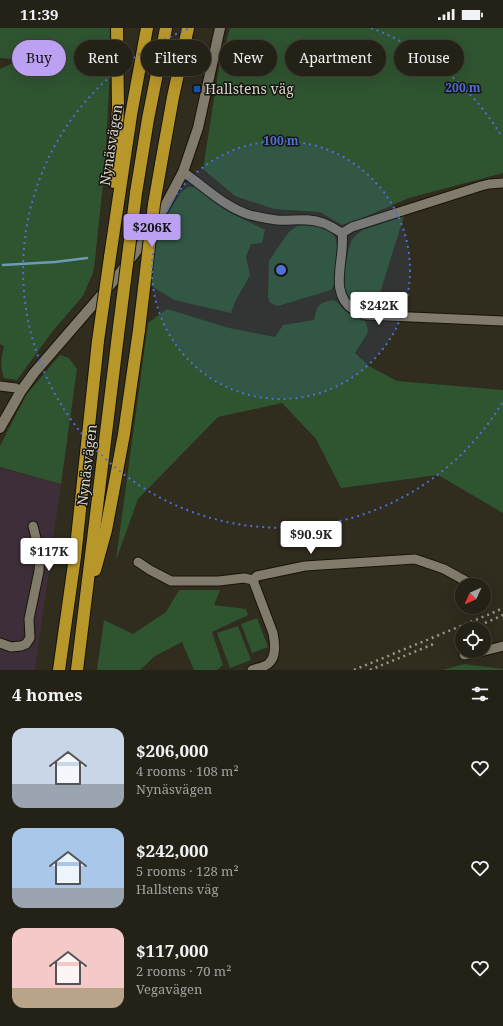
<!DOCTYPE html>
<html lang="en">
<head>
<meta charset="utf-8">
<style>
  :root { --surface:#242116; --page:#2c291f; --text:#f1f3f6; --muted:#a3a3a1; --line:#413e35; --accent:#bca0f2 }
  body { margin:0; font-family:"Noto Serif",serif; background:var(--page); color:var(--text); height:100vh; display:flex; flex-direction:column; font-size:15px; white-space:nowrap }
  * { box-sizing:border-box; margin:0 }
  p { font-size:13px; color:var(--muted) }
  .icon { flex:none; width:22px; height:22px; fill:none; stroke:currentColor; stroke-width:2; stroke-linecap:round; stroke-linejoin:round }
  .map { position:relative; height:642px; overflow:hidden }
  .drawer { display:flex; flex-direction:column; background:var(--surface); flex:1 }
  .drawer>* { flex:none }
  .banner { position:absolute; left:12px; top:12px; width:479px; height:36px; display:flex; gap:8px }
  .needle { width:26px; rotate:225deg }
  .tools { position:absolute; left:455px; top:550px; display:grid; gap:8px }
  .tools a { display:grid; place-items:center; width:36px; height:36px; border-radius:50%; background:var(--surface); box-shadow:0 4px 16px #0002,0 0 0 1px var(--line); font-size:20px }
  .price { position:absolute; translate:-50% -34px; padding:0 9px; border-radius:4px; background:#fff; color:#222; font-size:13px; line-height:26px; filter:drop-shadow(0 1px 2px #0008) }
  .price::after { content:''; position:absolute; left:50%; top:24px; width:12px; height:9px; margin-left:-6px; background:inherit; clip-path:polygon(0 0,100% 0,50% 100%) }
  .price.selected { background:var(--accent); color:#111 }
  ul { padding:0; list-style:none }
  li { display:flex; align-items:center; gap:12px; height:100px; padding:0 12px }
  li span { display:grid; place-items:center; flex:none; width:112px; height:80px; border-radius:12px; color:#555 }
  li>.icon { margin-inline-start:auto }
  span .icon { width:48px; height:48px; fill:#fffc; stroke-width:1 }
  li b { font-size:17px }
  h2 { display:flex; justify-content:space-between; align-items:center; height:48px; padding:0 12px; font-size:17px }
  .tag { padding:0 14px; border-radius:18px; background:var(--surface); box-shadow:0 4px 16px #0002,0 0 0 1px var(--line); font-size:14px; line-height:36px }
  .tag.selected { background:var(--accent); color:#111 }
  .status { display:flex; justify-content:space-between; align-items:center; height:28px; padding:0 20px; background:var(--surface); direction:ltr }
  .status svg { height:11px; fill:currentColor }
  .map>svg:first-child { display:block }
</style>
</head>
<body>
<div class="status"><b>11:39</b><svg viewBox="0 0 49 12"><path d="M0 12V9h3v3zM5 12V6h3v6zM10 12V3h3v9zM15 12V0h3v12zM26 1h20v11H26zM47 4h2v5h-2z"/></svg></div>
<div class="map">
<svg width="503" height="642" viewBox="0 0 503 642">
  <rect width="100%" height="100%" fill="#302c1e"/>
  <!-- commercial -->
  <path fill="#3e2e39" d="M0,440L61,456L35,642H0Z"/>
  <!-- green -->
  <g fill="#2f5430">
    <path d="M0,0H110V42L105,137L95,232L93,245L83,268L52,304L17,352L4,350C0,338 1,331 4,318L0,316V41L20,32L0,30Z"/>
    <path d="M230,0H503V145L409,170L360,191L342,197L320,184L274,181L235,168L203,141L219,39Z"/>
    <path d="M188,159H196L214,174L231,185L265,202L262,215L251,216L246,229L250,247L235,274L231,285L174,272L150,257L155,206L181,164Z"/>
    <path d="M404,188L374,284C365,282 358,280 352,273C348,268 345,262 344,256C343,247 348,220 352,212C355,207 359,205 363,202Z"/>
    <path d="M307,196C313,197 320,198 325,200C341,206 337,226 336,238C335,247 336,255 331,262L278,278L270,275L268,269L269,233L279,218L289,204L297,198Z"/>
    <path d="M333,272C339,274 339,277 343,281C349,287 357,289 365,291L368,302L367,306L355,325L369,338L397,353L503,362V485L438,447L341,460L316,411L282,375L218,389L138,471L116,532L148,295L167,281L229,300L275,309L283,297L314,292C318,276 317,276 333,272Z"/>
    <path d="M60,327L69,330L77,341L61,456L0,439V418L26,367Z"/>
    <path d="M179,562H220L214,577L246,581L248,587L212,604L223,637L217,642H194L182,614L155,628L140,642H97L104,592L133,606L166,584Z"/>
    <path d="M257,590L268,619L252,625L241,596Z"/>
    <path d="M238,598L251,632L230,640L217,605Z"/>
    <path d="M464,636L503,641V642H443Z"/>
  </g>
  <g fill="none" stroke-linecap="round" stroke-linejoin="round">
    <!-- stream -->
    <path stroke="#6c9ab5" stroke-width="2.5" d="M3,237L55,234L87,230"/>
    <defs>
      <g id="street">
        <path d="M183,144C204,158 224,179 250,187C258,189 268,191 277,192C292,193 308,189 323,195C330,197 336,202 342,205L352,199L481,158L489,156L503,155"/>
        <path d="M342,205C346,230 327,265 354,282C357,284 362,285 365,287L503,293"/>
        <path d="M0,358L16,360L21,363"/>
        <path d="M138,534L150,542L171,553H219L244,550L253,552L257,548L305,538L415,531L444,541L473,557"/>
        <path d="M0,615L11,619L21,618L26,616L30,610L29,591L39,543L40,527L33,498"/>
        <path d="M484,623L503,618"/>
        <path d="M464,627L483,623"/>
        <path d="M252,642C257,640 264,639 268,636C277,629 275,615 273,605L253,552"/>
      </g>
      <path id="secondary" d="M0,400L21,363L34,345L117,249L146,210L164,180L183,144L198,100L220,0"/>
      <g id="highway">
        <path d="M161,136L173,69L188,0"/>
        <path d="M114,154L118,79L117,0"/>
        <path d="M136,165L148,91L166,0"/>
        <path d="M110,229L131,87L147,0"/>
        <path d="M95,542L106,502L124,406L139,302"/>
        <path d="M59,642L75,529L98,313"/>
        <path d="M77,642L118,307"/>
      </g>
    </defs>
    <!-- street casing -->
    <use href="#street" stroke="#181407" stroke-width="11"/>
    <!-- secondary casing -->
    <use href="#secondary" stroke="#181407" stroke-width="12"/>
    <!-- highway casing -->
    <use href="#highway" stroke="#181407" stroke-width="14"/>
    <!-- street -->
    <use href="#street" stroke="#807b6b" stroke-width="9"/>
    <!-- secondary -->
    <use href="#secondary" stroke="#807b6b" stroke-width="10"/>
    <!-- highway -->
    <use href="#highway" stroke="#b8972a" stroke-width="12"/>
    <!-- rail -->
    <g stroke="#9a978c" stroke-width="2.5" stroke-dasharray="2 4" stroke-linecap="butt">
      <path d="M485,595L503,587"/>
      <path d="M354,642L490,586L503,580"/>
      <path d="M370,642L436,615"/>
    </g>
    <defs>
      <g id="highway-bridge">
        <path d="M139,302L154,176L161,136"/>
        <path d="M118,307L136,165"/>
        <path d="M98,313L110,229"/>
      </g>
    </defs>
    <!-- highway-bridge casing -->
    <use href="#highway-bridge" stroke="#181407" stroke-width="14" stroke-linecap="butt"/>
    <!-- highway-bridge -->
    <use href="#highway-bridge" stroke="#b8972a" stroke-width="12"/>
  </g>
  <!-- distance rings -->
  <circle cx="281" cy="242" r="129" fill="#4c70d5" fill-opacity=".12"/>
  <g fill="none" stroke="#4c70d5" stroke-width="2" stroke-dasharray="2 4">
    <circle cx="281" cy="242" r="129"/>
    <path d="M502 375A258 258 0 1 1 191 0M371 0A258 258 0 0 1 502 109"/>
  </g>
  <!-- markers -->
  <rect fill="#1a4fb4" stroke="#16140e" stroke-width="1.5" x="193" y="57" width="8" height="8" rx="2"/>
  <g text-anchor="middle" stroke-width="3" stroke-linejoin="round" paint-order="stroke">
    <!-- poi labels -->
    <g font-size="14" fill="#d8d5cc" stroke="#16140e" text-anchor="start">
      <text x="205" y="66">Hallstens väg</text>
    </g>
    <!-- street labels -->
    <g font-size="14" fill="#d8d5cc" stroke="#16140e">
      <text transform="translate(111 117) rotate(-81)" y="5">Nynäsvägen</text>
      <text transform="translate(87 437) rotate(-83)" y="5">Nynäsvägen</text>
    </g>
  </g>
  <circle cx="281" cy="242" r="6" fill="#4c70d5" stroke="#16140e" stroke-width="2"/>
  <g font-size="12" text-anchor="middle" font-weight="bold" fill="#4c70d5" stroke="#16140e" stroke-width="3" stroke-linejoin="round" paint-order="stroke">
    <text x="463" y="64">200 m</text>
    <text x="281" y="117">100 m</text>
  </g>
</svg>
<div class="tools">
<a><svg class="needle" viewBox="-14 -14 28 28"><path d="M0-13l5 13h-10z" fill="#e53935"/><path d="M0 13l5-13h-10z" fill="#a3a3a1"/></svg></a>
<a><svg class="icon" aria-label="locate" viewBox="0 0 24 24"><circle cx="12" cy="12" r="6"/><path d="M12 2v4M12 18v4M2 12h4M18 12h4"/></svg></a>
</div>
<b class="price selected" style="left:152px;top:220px">$206K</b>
<b class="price" style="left:379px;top:298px">$242K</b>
<b class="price" style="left:311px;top:527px">$90.9K</b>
<b class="price" style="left:49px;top:544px">$117K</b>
<div class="banner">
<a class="tag selected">Buy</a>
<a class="tag">Rent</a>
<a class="tag">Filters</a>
<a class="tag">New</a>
<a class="tag">Apartment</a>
<a class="tag">House</a>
</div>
</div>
<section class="drawer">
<h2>4 homes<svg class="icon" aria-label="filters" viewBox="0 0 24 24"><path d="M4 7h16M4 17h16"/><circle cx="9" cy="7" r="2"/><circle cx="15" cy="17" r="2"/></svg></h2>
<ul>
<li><span style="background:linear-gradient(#c9d6e8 70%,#9aa5b1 0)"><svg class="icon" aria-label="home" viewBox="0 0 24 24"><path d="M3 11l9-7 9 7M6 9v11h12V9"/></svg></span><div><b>$206,000</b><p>4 rooms · 108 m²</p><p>Nynäsvägen</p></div><svg class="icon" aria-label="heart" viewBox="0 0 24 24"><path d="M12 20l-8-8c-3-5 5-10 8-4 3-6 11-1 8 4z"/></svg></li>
<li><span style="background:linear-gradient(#a9c7e8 75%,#9aa5b1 0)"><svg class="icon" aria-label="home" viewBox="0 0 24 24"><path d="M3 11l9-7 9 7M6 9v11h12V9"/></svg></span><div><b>$242,000</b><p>5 rooms · 128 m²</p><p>Hallstens väg</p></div><svg class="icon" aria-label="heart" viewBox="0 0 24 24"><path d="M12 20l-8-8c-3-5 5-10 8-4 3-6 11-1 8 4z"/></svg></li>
<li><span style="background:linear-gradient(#f6c9c9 75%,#b9a48a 0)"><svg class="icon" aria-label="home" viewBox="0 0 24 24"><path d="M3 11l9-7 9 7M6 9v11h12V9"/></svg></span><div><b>$117,000</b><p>2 rooms · 70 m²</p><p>Vegavägen</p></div><svg class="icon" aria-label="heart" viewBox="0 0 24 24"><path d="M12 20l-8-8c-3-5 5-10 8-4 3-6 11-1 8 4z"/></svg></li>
</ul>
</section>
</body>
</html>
